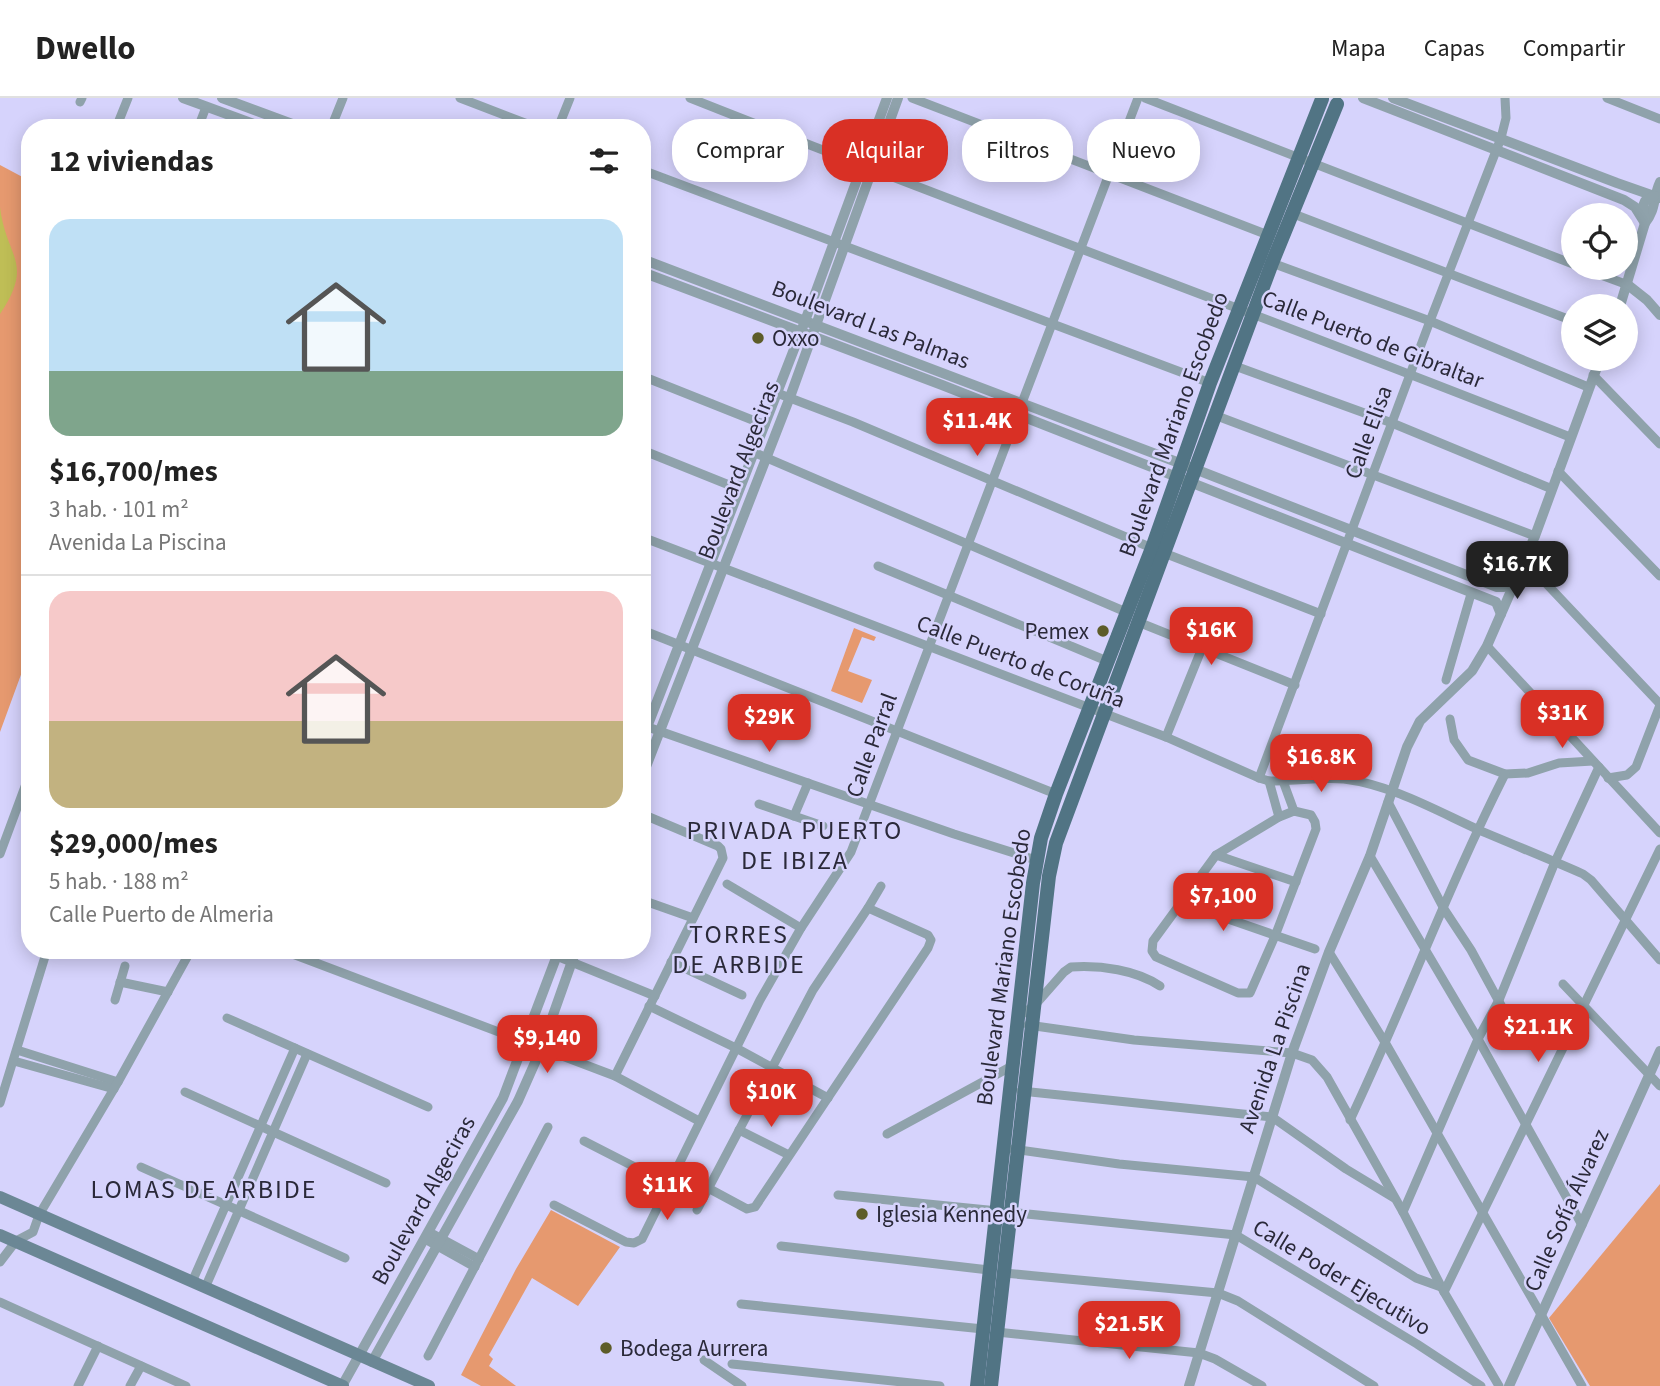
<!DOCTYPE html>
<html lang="es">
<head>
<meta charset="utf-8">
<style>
  :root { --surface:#fff; --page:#f2f2f2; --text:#222; --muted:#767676; --line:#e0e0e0; --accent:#d93025 }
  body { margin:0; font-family:"Source Sans 3",sans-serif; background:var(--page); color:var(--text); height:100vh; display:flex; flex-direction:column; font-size:26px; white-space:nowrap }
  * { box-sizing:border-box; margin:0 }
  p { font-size:23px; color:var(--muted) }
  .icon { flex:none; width:38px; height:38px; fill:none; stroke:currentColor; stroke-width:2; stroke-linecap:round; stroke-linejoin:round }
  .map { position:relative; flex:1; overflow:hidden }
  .panel { position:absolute; left:21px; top:21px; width:630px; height:840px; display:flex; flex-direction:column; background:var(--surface); border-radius:28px; box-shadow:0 4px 18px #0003 }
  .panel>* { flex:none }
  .guide { position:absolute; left:672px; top:21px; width:665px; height:63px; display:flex; gap:14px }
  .tools { position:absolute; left:1561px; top:105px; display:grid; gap:14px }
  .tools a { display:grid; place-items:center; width:77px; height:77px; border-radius:50%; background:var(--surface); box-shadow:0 4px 18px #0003; font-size:35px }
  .price { position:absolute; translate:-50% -60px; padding:0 16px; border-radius:14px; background:var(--accent); color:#fff; font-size:23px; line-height:46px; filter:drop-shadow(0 2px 4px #0008) }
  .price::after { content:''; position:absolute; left:50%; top:42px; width:21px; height:16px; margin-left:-10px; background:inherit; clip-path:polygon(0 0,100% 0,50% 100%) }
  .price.selected { background:#222; color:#fff }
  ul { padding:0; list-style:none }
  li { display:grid; align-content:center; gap:14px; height:371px; padding:0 28px }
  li+li { border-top:2px solid var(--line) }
  li span { display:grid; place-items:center; height:217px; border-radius:21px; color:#555 }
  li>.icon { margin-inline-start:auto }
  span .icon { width:126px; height:126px; fill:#fffc; stroke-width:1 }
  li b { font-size:30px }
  h2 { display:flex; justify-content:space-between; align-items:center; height:84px; padding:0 28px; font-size:30px }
  .tag { padding:0 24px; border-radius:28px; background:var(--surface); box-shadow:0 4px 18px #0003; font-size:24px; line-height:63px }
  .tag.selected { background:var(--accent); color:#fff }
  header { display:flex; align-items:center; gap:42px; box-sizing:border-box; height:98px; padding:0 35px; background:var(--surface); border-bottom:2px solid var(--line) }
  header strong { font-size:33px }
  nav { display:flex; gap:38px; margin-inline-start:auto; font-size:24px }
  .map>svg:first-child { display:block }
</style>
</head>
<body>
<header>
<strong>Dwello</strong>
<nav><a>Mapa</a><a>Capas</a><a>Compartir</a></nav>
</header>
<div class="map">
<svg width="1660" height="1288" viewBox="0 0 1660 1288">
  <rect width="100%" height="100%" fill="#d6d3fc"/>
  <!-- green -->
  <g fill="#e6996f">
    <path d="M0,67L30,83V225L21,246L30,250V477L24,476L30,480V552L0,634Z"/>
    <path d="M854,530L876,539L874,543L862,539L848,573L872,582L862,605L831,593Z"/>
    <path d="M1660,1086V1288H1590L1549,1220Z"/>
    <path d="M551,1112L620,1149L578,1208L532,1180L489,1257L493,1261L489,1268L516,1288H481L461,1277L516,1171Z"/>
  </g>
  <!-- water -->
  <path fill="#bfbe56" d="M0,109C6,160 35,164 0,216Z"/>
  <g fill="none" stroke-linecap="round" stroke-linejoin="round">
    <!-- minor -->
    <g stroke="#8fa2ab" stroke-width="9">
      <path d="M460,0L538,30"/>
      <path d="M690,0C982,116 1278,223 1570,339"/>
      <path d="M912,0L1268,137"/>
      <path d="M1145,0L1573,166"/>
      <path d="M1607,0L1660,21"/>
      <path d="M80,4L82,0"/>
      <path d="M116,30L128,0"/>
      <path d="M198,30L206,9"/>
      <path d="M331,30L343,0"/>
      <path d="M558,30L570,0"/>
      <path d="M642,72L1210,285"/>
      <path d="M1291,115L1573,223"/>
      <path d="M1272,165L1430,223L1588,289"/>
      <path d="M1582,170L1628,187"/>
      <path d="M1235,268L1392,325L1552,391"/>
      <path d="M1593,277L1660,346"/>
      <path d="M642,278L765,327"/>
      <path d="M777,295L853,324L1152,450"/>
      <path d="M1217,318L1535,438"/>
      <path d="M642,352L739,391"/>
      <path d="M753,354L1126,514"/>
      <path d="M1558,373L1660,478"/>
      <path d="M642,439L1166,639L1259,680L1269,683C1294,683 1320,679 1344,681C1392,687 1437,713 1479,732C1514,747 1549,761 1583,776L1591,782L1660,862"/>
      <path d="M1164,455L1321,516"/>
      <path d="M1525,463L1660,606"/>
      <path d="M878,468L1107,563"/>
      <path d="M1138,524L1295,587"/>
      <path d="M642,532L1056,696"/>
      <path d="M1487,548L1660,735"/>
      <path d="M1446,582L1471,496"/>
      <path d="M1450,621L1454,642L1468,662L1505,676L1528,675L1559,665L1593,663"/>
      <path d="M642,627L954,736L1036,762"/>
      <path d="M1166,639L1202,550"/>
      <path d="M1259,680L1430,223L1501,40L1506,20L1505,0"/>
      <path d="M1608,680L1627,677L1636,669L1660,607"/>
      <path d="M1269,683L1279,719"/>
      <path d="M1283,683L1294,713"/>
      <path d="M1388,704L1444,811L1471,852L1509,922"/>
      <path d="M759,706L823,728"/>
      <path d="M1294,713L1311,717L1315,724L1316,731L1275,838L1250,895H1238L1156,859L1152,853L1153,843L1216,757L1279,719Z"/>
      <path d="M794,718L808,685"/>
      <path d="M0,756L30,675"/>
      <path d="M1216,757L1296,784"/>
      <path d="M1370,758L1478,941L1582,1127"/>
      <path d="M727,786L801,830"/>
      <path d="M642,802L693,820"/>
      <path d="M1182,805L1315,851"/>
      <path d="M282,852L615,978L699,1023"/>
      <path d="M542,852L655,898"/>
      <path d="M1329,854L1386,946L1582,1288"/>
      <path d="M671,864L742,897"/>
      <path d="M120,884L168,894"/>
      <path d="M1563,886L1660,988"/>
      <path d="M115,902L125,868"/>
      <path d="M649,908L736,950L828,1000"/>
      <path d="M1018,919L1035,907L1064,874L1071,869C1101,867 1136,872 1160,888"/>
      <path d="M227,920L428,1009"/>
      <path d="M1028,927L1134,942L1292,955L1312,962L1327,979L1403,1114L1444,1194L1499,1288"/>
      <path d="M17,952L118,984"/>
      <path d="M14,963L114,991"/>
      <path d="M615,978L723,760L721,751L718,748L642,716"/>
      <path d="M1021,993L1272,1019L1346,1071L1394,1100"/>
      <path d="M185,994L386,1085"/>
      <path d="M0,1005L47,852"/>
      <path d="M1350,1022C1404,908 1448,789 1505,676"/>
      <path d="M739,1032L789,1057"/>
      <path d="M887,1036L1012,968"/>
      <path d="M584,1043L668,1086"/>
      <path d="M1013,1051L1119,1066L1254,1079L1416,1180L1441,1189"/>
      <path d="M141,1069L345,1160"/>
      <path d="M708,1090L747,1111L755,1109L928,850L931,842L928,837L868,810"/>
      <path d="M838,1097L1236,1137L1417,1246L1481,1288"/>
      <path d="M554,1107L626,1144L634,1145L642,1141L760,902L801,830L851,754L1138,0"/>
      <path d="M697,1112L813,892L868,810L881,788"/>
      <path d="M1403,1114L1478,941L1499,902L1555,764L1599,669"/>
      <path d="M429,1134L479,1161"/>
      <path d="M425,1141L475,1169"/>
      <path d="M781,1148L989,1172"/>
      <path d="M0,1164L16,1143L33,1134L39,1117L118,984L191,852"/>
      <path d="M1004,1175L1218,1195L1238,1203L1374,1288"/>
      <path d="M192,1184L295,950"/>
      <path d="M205,1190L307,956"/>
      <path d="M1444,1194L1660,751"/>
      <path d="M0,1204L186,1288"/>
      <path d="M741,1206L983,1231"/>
      <path d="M997,1234L1199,1255L1215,1261L1262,1288"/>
      <path d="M428,1258L548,1029"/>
      <path d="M704,1262L742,1288"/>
      <path d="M732,1266L940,1288"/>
      <path d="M78,1288L98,1248"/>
      <path d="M130,1288L141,1268"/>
    </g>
    <!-- tertiary -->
    <g stroke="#8fa2ab" stroke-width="10">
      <path d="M183,0L265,30"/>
      <path d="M222,0L303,30"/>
      <path d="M1363,0L1624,102L1635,109L1645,125C1656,112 1653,99 1660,84"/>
      <path d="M1393,0L1617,85L1660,100"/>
      <path d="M642,161L1182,366L1497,489H1504L1515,484"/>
      <path d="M642,174L942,287L1496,504L1501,516"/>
      <path d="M1628,187L1647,202L1660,217"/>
      <path d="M1620,208L1645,125L1643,108L1645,103L1654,98"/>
      <path d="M642,642L805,223L887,0"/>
      <path d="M642,679L790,299L898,0"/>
      <path d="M372,1264L518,1003L541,951L576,852"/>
      <path d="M342,1288L503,1000L559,852"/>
      <path d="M1189,1288L1292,955L1329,854L1370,758L1407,649L1420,623L1472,573L1487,548L1535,438L1600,261"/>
      <path d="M1509,1288L1660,953"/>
    </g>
    <!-- secondary -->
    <g stroke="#6b8795" stroke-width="12">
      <path d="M0,1099L429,1288"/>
      <path d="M0,1137L343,1288"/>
    </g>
    <!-- primary -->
    <g stroke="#517484" stroke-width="14">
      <path d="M977,1288L1033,785L1041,740L1056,696L1152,450L1210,285L1322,1"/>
      <path d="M991,1288L1049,778L1056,745L1272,165L1337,6"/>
    </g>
  </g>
  <!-- markers -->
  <g fill="#5d5c29" stroke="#d6d3fc" stroke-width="2.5">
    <circle cx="758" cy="240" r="7"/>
    <circle cx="1103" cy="533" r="7"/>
    <circle cx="862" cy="1116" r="7"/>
    <circle cx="606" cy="1250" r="7"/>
  </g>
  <g text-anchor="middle" stroke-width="5" stroke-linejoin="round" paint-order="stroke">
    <!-- street labels -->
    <g font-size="23" fill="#2a2939" stroke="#d6d3fc">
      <text transform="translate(871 226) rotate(21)" y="8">Boulevard Las Palmas</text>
      <text transform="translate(1373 241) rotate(21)" y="8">Calle Puerto de Gibraltar</text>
      <text transform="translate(1173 326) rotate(-70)" y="8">Boulevard Mariano Escobedo</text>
      <text transform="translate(1368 334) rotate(-70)" y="8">Calle Elisa</text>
      <text transform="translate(738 372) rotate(-69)" y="8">Boulevard Algeciras</text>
      <text transform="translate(1021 563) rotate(21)" y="8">Calle Puerto de Coruña</text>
      <text transform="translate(871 647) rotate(-70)" y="8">Calle Parral</text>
      <text transform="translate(1003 869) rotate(-82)" y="8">Boulevard Mariano Escobedo</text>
      <text transform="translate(1274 950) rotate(-71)" y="8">Avenida La Piscina</text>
      <text transform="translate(423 1102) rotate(-61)" y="8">Boulevard Algeciras</text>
      <text transform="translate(1566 1112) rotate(-66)" y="8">Calle Sofía Álvarez</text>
      <text transform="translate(1342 1179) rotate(31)" y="8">Calle Poder Ejecutivo</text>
    </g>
    <!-- poi labels -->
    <g font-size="23" fill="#2a2939" stroke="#d6d3fc" text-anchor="start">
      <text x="772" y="248">Oxxo</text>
      <text x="1089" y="541" text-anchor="end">Pemex</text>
      <text x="876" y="1124">Iglesia Kennedy</text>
      <text x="620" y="1258">Bodega Aurrera</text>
    </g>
    <!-- quarter labels -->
    <g font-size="26" letter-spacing="2" fill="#2a2939" stroke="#d6d3fc">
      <text x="795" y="741">PRIVADA PUERTO<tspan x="795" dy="30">DE IBIZA</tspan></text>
      <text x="739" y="845">TORRES<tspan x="739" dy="30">DE ARBIDE</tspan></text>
      <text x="204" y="1100">LOMAS DE ARBIDE</text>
    </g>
  </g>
</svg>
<div class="tools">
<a><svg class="icon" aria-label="locate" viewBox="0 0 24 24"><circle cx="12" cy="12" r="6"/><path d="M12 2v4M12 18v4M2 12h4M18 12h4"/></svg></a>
<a><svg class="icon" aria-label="layers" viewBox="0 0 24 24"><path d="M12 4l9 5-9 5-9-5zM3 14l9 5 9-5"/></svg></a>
</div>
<b class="price" style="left:977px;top:360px">$11.4K</b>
<b class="price selected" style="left:1517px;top:503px">$16.7K</b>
<b class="price" style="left:1211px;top:569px">$16K</b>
<b class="price" style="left:1562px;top:652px">$31K</b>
<b class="price" style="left:769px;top:656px">$29K</b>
<b class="price" style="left:1321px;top:696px">$16.8K</b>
<b class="price" style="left:1223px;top:835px">$7,100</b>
<b class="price" style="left:1538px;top:966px">$21.1K</b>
<b class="price" style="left:547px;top:977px">$9,140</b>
<b class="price" style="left:771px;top:1031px">$10K</b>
<b class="price" style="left:667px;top:1124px">$11K</b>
<b class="price" style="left:1129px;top:1263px">$21.5K</b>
<div class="guide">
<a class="tag">Comprar</a>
<a class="tag selected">Alquilar</a>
<a class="tag">Filtros</a>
<a class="tag">Nuevo</a>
</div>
<section class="panel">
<h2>12 viviendas<svg class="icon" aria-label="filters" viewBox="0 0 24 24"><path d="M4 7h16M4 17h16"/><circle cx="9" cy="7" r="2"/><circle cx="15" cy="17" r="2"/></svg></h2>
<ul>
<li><span style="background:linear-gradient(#bfe0f5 70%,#7fa58c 0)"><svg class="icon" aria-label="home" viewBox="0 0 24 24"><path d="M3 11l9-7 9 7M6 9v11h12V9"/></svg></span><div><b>$16,700/mes</b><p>3 hab. · 101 m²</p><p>Avenida La Piscina</p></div></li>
<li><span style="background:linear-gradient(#f6c9c9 60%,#c2b280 0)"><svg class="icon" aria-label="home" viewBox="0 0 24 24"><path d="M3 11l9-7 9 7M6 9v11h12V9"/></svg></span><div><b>$29,000/mes</b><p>5 hab. · 188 m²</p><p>Calle Puerto de Almeria</p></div></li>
</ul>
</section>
</div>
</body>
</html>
